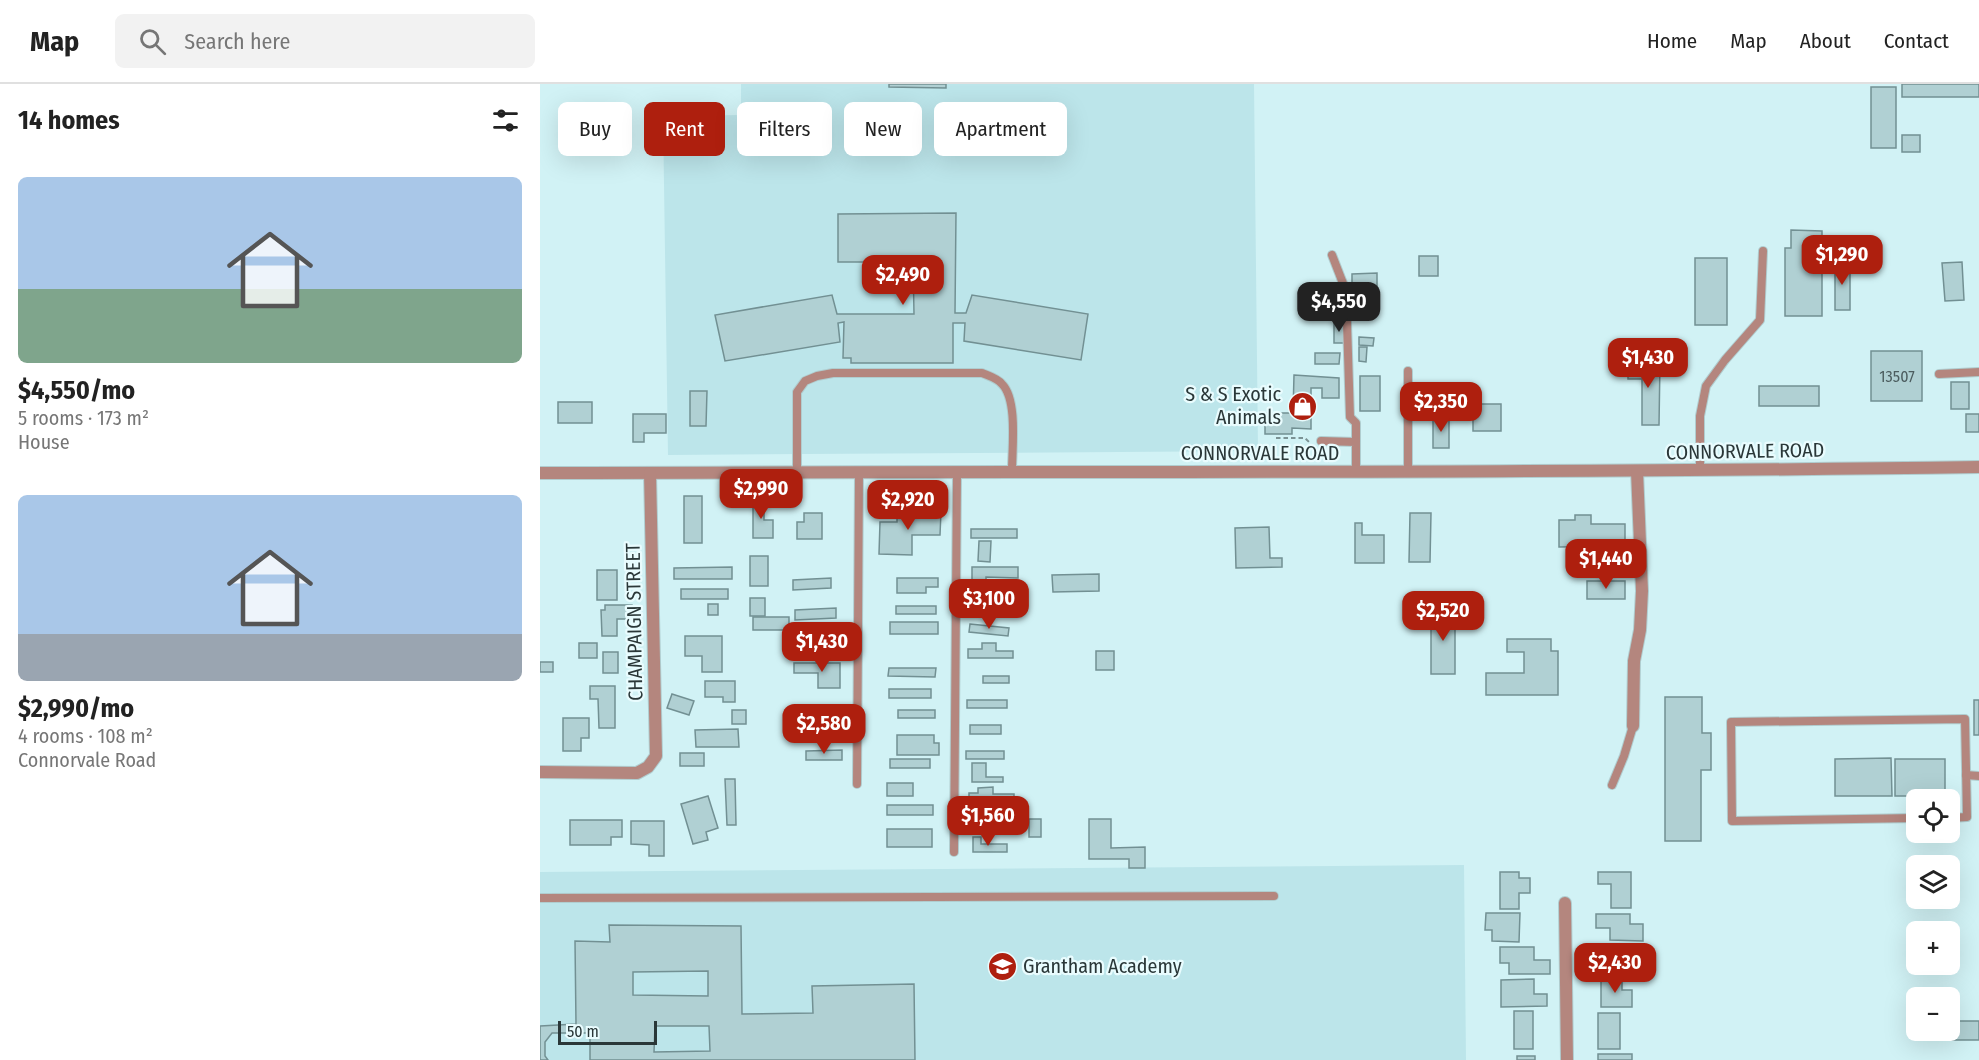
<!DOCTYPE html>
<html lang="en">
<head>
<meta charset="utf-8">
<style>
  :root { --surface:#fff; --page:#f2f2f2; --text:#222; --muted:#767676; --line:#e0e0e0; --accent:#ae1f0e }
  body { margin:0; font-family:"Fira Sans Condensed",sans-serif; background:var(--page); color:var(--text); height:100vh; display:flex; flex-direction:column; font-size:22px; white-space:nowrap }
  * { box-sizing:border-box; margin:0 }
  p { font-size:20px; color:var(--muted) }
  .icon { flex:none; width:33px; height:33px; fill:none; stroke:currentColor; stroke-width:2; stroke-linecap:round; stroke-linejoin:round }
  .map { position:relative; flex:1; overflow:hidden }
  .details { display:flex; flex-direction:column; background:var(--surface); width:540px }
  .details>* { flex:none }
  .top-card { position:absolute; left:18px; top:18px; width:570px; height:54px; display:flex; gap:12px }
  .controls { position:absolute; left:1366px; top:705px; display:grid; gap:12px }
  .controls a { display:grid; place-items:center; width:54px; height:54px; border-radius:9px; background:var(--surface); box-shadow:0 6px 24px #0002; font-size:30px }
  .scale { position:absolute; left:18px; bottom:15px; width:99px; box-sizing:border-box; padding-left:6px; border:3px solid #2a3738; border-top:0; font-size:16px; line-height:21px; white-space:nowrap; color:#2a3738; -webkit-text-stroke:4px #e9fcfe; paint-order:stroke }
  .price { position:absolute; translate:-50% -51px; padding:0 14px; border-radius:12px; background:var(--accent); color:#fff; font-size:20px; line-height:39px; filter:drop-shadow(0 2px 3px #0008) }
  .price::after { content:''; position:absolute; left:50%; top:36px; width:18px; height:14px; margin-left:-9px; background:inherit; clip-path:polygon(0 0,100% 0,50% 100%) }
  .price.active { background:#222; color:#fff }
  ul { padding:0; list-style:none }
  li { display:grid; align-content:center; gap:12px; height:318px; padding:0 18px }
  li span { display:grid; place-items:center; height:186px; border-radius:9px; color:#555 }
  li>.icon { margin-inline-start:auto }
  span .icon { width:108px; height:108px; fill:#fffc; stroke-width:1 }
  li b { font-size:26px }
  h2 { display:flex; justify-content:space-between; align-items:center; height:72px; padding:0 18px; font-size:26px }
  .tag { padding:0 21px; border-radius:9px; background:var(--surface); box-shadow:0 6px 24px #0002; font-size:21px; line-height:54px }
  .tag.active { background:var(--accent); color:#fff }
  header { display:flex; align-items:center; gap:36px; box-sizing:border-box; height:84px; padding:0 30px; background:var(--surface); border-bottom:2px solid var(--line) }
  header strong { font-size:28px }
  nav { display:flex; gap:33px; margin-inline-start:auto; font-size:21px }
  .search { width:420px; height:54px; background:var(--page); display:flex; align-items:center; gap:15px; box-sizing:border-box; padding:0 21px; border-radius:9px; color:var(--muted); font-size:22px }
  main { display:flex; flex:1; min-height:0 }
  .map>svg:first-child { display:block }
</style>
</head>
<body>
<header>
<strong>Map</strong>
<div class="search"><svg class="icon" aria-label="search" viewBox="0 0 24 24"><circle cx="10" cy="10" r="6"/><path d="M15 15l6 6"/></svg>Search here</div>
<nav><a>Home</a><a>Map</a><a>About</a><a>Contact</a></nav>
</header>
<main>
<section class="details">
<h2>14 homes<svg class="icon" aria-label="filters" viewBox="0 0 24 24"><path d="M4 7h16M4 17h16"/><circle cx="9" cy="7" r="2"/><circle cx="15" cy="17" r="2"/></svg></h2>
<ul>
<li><span style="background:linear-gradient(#a9c7e8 60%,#7fa58c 0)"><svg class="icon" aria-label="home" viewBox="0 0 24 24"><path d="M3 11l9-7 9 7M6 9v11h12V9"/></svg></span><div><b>$4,550/mo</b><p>5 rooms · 173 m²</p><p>House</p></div></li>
<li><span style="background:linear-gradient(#a9c7e8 75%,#9aa5b1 0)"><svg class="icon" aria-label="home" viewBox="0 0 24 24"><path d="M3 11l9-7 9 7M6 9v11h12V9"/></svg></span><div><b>$2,990/mo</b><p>4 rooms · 108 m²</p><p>Connorvale Road</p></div></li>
</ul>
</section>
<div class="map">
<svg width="1439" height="976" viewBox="0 0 1439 976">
  <rect width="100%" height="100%" fill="#d1f2f5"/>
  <!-- built -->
  <g fill="#bce5ea">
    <path d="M201,0H714L718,367L128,371L123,32L201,31Z"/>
    <path d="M924,781L926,976H0V788Z"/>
  </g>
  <!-- building -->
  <g fill="#b0d0d3" stroke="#729093" stroke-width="1.5" fill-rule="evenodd">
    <path d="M349,0H406V4L349,3Z"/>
    <rect x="1362" y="0" width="77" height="13"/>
    <rect x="1331" y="3" width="25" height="61"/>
    <rect x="1362" y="51" width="18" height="17"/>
    <path d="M416,129L415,229H426L432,211L548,230L541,276L424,257L425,239H413V279H311V274H303L304,238L298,239L300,258L185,277L175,231L292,211L297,230H374L373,178H298V130Z"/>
    <path d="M1251,146L1282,147V232H1245V164H1251Z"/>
    <rect x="1298" y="159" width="40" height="9"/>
    <rect x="879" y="172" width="19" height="20"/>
    <rect x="1155" y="174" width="32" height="67"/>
    <rect x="1295" y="178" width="15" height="48"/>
    <path d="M1422,178L1424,216L1405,217L1402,179Z"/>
    <path d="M837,189V209L812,210V190Z"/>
    <path d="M812,211H837V230L812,231Z"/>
    <rect x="794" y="239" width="10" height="20"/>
    <path d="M819,253L834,254L833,262L819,261Z"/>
    <path d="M819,263H827L826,278L819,277Z"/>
    <rect x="1331" y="267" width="51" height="50"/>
    <path d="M775,269H800L799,280H775Z"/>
    <path d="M1088,278H1120L1119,341H1102V295H1088Z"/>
    <path d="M754,291L799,294V314H782V304H771V345L752,344V350H725V329H753Z"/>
    <rect x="820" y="292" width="20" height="35"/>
    <rect x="1411" y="298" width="18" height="27"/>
    <rect x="1219" y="302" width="60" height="20"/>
    <path d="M150,307H167L166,342H150Z"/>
    <rect x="18" y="318" width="34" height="21"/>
    <rect x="933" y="320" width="28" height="27"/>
    <path d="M93,330H126V349H104V358H93Z"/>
    <rect x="1426" y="330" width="13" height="18"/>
    <rect x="893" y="335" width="16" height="29"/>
    <rect x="144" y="412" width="18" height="47"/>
    <path d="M213,412H224V436H233V454H213Z"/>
    <path d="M357,426L401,427L400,451H372V471L339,470L340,438H357Z"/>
    <path d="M264,429H282V455H257V438H264Z"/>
    <path d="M870,429H891L890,478H869Z"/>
    <path d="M1035,431H1051V440H1085V462L1019,463V436H1035Z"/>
    <path d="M815,439H822V451H844V479H815Z"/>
    <path d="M729,443L730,474H742V483L696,484L695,444Z"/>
    <rect x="431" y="445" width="46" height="9"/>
    <path d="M439,457H451L450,478L438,477Z"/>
    <rect x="210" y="472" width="18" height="30"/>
    <path d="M192,483V495H134V484Z"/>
    <path d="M432,483H478V494L446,493V500H432Z"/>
    <rect x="57" y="486" width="20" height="30"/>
    <path d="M559,490V507L513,508L512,491Z"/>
    <path d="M291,494V504L253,506V496Z"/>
    <path d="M357,494H398V503H386V509H357Z"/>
    <rect x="1047" y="497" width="38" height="18"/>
    <rect x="141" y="505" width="47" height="10"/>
    <path d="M448,506L457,511L453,520L443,516Z"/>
    <rect x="210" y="514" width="15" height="18"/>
    <rect x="168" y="520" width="10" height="11"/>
    <path d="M65,521H92V535H77V552H62L61,526H65Z"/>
    <rect x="356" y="522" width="40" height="8"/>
    <path d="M296,524V534L255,536V526Z"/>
    <rect x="891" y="525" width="24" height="65"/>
    <rect x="213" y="533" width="36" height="13"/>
    <rect x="350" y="538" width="48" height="12"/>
    <path d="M430,540L469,544L468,552L429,548Z"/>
    <path d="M145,552H182V588H162V572H145Z"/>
    <path d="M967,555H1011V567H1018V611H946V589H984V568H967Z"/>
    <rect x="39" y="559" width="18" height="15"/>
    <path d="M442,559H456V567H473V574H428V565H442Z"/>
    <rect x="556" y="567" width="18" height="19"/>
    <rect x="63" y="568" width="15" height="21"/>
    <rect x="0" y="578" width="13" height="10"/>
    <path d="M254,579H300V604H278V589H254Z"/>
    <path d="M349,584H396L395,593L348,592Z"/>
    <rect x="443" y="592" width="26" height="7"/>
    <path d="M165,597H195V618H183V613H165Z"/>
    <path d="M50,602H75V644H59L58,615H50Z"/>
    <rect x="349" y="605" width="42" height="9"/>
    <path d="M132,610L154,617L149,631L127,624Z"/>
    <path d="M1125,613H1162V649H1171V686H1161V757H1125Z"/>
    <rect x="427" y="616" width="40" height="8"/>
    <rect x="1434" y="616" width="5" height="35"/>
    <rect x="192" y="626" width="14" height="14"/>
    <rect x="358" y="626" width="37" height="8"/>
    <path d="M23,634H49V654H41V667H23Z"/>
    <rect x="430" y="641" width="31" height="9"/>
    <path d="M198,645L199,663H156L155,646Z"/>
    <path d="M357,651H394V659H399V671H357Z"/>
    <path d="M302,666V676H266V667Z"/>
    <rect x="426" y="667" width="38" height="8"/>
    <rect x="140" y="669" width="24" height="13"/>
    <path d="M1351,674L1352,712H1295V675Z"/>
    <rect x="350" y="675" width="40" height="9"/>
    <rect x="1355" y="675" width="50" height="37"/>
    <path d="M432,679H446V693H463V698H432Z"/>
    <path d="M185,695H195L196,741H187Z"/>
    <rect x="347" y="699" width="26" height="13"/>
    <path d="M453,703V710H474V718L429,719V709H438V704Z"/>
    <path d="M168,712L178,744L166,748L168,756L153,760L141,720Z"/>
    <rect x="347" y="721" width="46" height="10"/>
    <path d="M427,732L474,734L473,744L427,742Z"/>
    <rect x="489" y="735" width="12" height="18"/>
    <path d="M549,735H571V764L605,763V784H589V775H549Z"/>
    <path d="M30,736H82V753H71V761H30Z"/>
    <path d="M91,737H124V772H109V761L91,760Z"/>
    <rect x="347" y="745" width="45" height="18"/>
    <path d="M433,753H441V760H467V768H433Z"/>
    <path d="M960,788H979V794H990V809H979V825H960Z"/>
    <path d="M1058,788H1091V824H1071V800H1058Z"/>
    <path d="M946,829H980L979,858L952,857V846H945Z"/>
    <path d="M1056,830H1090V840H1103V857L1070,856V844H1056Z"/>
    <path d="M69,841L201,842L202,930L273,929L272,902L374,900L375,976H50V949H12L5,958V972L8,976H0V942L36,940L35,857L70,858ZM168,887V912L93,911V888ZM115,942H169L170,967L114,968Z"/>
    <path d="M1057,861H1091V889H1041V874L1057,875Z"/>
    <path d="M960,863H994V876H1010V890H969V879H960Z"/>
    <path d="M994,895V910H1007V922L961,923V896Z"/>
    <path d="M1061,895H1082V906H1092V923H1061Z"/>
    <rect x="974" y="927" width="19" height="38"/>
    <rect x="1058" y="929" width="22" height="36"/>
    <path d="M1410,937H1439V956H1385V946H1410Z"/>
    <rect x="1058" y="970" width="34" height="6"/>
    <rect x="977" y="972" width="18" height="4"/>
  </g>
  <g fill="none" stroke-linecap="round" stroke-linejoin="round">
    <defs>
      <g id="service">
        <path d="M792,171L806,207L810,333L816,339V358"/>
        <path d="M868,287V389"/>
        <path d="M1399,290L1439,288"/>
        <path d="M781,357L816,358V389"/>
        <path d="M1160,387V332L1166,302L1185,276L1220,236L1223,167"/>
        <path d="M257,388V308L265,297L277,292L293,289H442C449,292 457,294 462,300C478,316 472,365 472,387"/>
        <path d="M1426,691L1439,692"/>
        <path d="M317,700L319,388"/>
        <path d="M1072,701L1084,672L1093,642"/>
        <path d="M1377,734L1192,737L1191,638L1425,635L1427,733L1410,734"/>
        <path d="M414,768L417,388"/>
        <path d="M0,814L734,812"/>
      </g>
      <g id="minor">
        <path d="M0,389C480,387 959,390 1439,383"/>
        <path d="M1093,642L1094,577L1100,546L1102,507L1097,387"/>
        <path d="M0,688L97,689L108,683L116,672L110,389"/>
        <path d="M1025,819L1027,976"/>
      </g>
    </defs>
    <!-- service casing -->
    <use href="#service" stroke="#b0cdcf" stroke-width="10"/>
    <!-- minor casing -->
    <use href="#minor" stroke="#b0cdcf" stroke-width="14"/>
    <!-- path -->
    <path stroke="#7b9294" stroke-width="2" stroke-dasharray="4.5 3" stroke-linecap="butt" d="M736,354H765L770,359"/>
    <!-- service -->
    <use href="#service" stroke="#b4867e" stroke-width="8"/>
    <!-- minor -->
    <use href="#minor" stroke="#b4867e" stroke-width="12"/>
  </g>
  <!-- icons -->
  <defs>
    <symbol id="shop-disc" viewBox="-11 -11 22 22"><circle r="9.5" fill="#ae1f0e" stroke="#e9fcfe"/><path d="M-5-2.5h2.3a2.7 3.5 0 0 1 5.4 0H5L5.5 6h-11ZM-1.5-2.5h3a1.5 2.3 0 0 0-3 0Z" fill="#fff"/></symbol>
    <symbol id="school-disc" viewBox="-11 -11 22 22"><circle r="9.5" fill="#ae1f0e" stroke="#e9fcfe"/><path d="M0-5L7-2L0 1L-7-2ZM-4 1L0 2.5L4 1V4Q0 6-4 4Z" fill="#fff"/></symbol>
  </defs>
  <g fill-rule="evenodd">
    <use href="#shop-disc" x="746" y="306" width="33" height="33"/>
    <use href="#school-disc" x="446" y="866" width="33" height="33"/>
  </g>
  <g text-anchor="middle" stroke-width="4.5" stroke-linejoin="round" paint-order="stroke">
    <!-- number labels -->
    <g font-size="16" fill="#4c5d5f">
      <text x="1357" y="298">13507</text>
    </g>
    <!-- poi labels -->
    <g font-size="20" fill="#2a3738" stroke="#e9fcfe" text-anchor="end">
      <text x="741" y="317">S &amp; S Exotic<tspan x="741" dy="23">Animals</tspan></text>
      <text x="483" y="889" text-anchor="start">Grantham Academy</text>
    </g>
    <!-- street labels -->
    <g font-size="20" fill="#2a3738" stroke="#e9fcfe">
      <text transform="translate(1205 367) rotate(-1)" y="7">CONNORVALE ROAD</text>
      <text x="720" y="376">CONNORVALE ROAD</text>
      <text transform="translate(94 538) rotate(-91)" y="7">CHAMPAIGN STREET</text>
    </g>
  </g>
</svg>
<div class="controls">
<a><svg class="icon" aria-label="locate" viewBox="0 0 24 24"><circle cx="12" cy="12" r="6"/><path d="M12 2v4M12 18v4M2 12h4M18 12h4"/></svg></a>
<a><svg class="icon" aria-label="layers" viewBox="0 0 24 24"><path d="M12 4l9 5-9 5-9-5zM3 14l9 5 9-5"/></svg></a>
<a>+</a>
<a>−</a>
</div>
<div class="scale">50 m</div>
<b class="price" style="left:1302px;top:202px">$1,290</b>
<b class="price" style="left:363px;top:222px">$2,490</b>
<b class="price active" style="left:799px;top:249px">$4,550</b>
<b class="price" style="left:1108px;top:305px">$1,430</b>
<b class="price" style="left:901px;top:349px">$2,350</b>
<b class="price" style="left:221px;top:436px">$2,990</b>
<b class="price" style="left:368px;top:447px">$2,920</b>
<b class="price" style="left:1066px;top:506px">$1,440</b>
<b class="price" style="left:449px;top:546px">$3,100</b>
<b class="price" style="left:903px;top:558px">$2,520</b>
<b class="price" style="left:282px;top:589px">$1,430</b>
<b class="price" style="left:284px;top:671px">$2,580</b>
<b class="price" style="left:448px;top:763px">$1,560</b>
<b class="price" style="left:1075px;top:910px">$2,430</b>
<div class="top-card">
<a class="tag">Buy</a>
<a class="tag active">Rent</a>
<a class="tag">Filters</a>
<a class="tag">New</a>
<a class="tag">Apartment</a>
</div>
</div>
</main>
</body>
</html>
